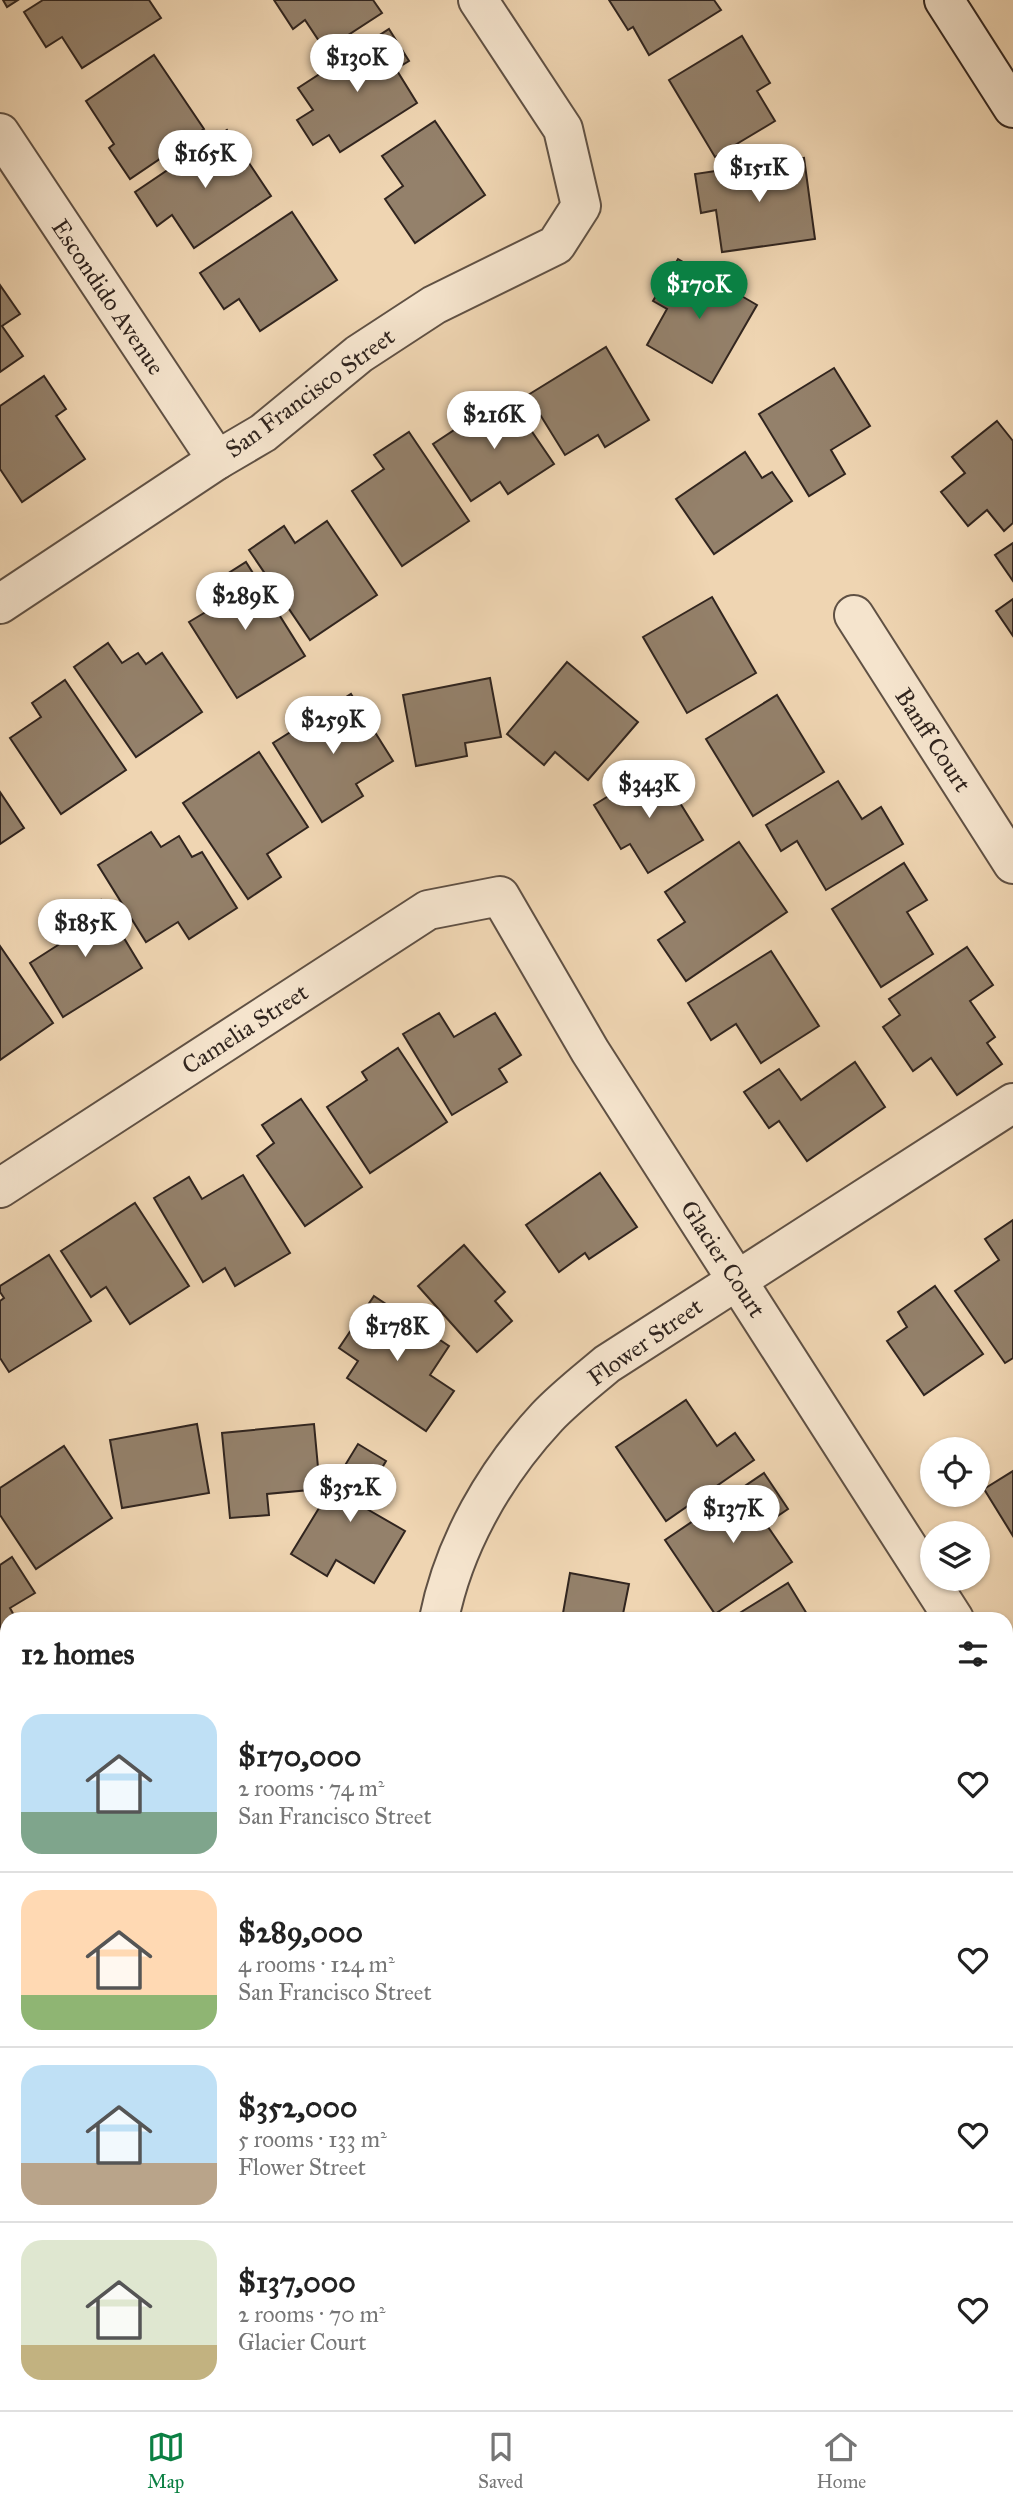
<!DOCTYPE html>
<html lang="en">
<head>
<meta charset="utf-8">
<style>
  :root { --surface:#fff; --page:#f6f6f6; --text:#222; --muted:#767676; --line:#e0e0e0; --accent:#0b8043 }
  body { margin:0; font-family:"IM FELL Great Primer",serif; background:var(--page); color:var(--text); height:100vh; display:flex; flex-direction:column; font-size:26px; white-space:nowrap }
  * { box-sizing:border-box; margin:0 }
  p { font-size:23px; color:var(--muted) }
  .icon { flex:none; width:38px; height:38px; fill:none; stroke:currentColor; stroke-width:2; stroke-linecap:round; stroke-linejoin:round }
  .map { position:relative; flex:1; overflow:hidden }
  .sheet { position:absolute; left:0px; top:1612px; width:1013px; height:800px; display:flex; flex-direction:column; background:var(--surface); border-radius:21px 21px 0 0; box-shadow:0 2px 5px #0004 }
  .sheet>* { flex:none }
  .tools { position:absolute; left:920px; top:1437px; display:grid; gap:14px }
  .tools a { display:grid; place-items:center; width:70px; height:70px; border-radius:50%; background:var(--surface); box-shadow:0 2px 5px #0004; font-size:35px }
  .price { position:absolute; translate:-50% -60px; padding:0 16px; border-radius:24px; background:#fff; color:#222; font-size:23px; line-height:46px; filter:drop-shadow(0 2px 4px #0008) }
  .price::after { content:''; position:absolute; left:50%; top:42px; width:21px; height:16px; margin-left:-10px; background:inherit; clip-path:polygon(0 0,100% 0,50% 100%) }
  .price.current { background:var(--accent); color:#fff }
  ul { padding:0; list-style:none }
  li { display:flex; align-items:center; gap:21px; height:175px; padding:0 21px }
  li+li { border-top:2px solid var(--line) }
  li span { display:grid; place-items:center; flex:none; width:196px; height:140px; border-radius:21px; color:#555 }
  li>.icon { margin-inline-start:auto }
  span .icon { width:84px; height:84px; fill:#fffc; stroke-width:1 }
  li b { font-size:30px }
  h2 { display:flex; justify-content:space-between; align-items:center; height:84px; padding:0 21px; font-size:30px }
  .menu { display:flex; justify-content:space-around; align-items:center; height:98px; border-top:2px solid var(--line); background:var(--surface); font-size:19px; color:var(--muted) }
  .menu a { display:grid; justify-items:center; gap:4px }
  .menu .current { color:var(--accent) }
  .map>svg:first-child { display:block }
</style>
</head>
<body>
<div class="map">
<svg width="1013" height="2410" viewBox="0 0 1013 2410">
  <rect width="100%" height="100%" fill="#efd5b2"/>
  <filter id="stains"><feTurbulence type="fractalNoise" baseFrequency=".00286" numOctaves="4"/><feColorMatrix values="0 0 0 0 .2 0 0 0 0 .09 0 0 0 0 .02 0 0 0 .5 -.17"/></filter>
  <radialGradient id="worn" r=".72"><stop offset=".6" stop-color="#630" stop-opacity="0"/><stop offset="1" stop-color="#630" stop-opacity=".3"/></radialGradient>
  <!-- building -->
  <g fill="#94816b" stroke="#31251f" stroke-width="2">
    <path d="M3,0H18L7,7Z"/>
    <path d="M43,0H149L161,18L82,68L62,37L46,47L24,12Z"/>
    <path d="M274,0H373L382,13L325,50L305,20L293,29Z"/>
    <path d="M609,0H714L721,10L649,55L633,27L628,30Z"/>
    <path d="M389,29L409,61L396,69L417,103L340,152L329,135L313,145L297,120L313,110L298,88Z"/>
    <path d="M742,36L770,83L757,91L775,121L715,157L669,80Z"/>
    <path d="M154,55L204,129L130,179L109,148L114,144L86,101Z"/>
    <path d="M435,121L485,195L415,243L385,199L403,186L382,156Z"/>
    <path d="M227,130L271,196L194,248L172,215L157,226L135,192Z"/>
    <path d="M804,158L815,239L722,252L716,210L701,213L695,174Z"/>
    <path d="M292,212L337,280L260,331L239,299L224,309L200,273Z"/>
    <path d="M678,259L757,305L712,383L647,345L667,309L653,301Z"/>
    <path d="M0,285L20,314L2,326L23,356L0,372Z"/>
    <path d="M606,347L649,420L605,447L598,435L565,455L528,395Z"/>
    <path d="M834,368L870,426L831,450L845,474L809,496L759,414Z"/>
    <path d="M44,376L66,409L56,416L85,459L22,502L0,469V406Z"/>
    <path d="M507,395L554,464L508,494L500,482L471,501L433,444Z"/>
    <path d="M997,421L1013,441V523L1004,531L987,510L968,526L941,492L965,473L952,457Z"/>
    <path d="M409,432L469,521L402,566L352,491L384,469L374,455Z"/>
    <path d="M745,452L762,478L772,472L792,501L714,554L676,499Z"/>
    <path d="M327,521L377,595L310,640L249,550L284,526L295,543Z"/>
    <path d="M1013,543V581L995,555Z"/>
    <path d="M246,562L305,656L237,698L189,622L219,604L208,586Z"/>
    <path d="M712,597L756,673L687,713L643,637Z"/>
    <path d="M1013,599V636L996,611Z"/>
    <path d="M108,643L122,663L138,653L146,664L162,653L202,712L136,757L74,667Z"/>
    <path d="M567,662L638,722L588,780L555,752L544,765L507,734Z"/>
    <path d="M490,678L501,737L465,743L467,756L416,766L403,695Z"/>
    <path d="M65,680L126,770L61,814L10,738L41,717L32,703Z"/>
    <path d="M351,694L393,761L356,784L363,796L322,822L273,743Z"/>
    <path d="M777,695L824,772L753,816L706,739Z"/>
    <path d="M259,752L308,827L267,854L281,877L248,899L183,803Z"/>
    <path d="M657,766L703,840L648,873L630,844L621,849L594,805Z"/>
    <path d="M838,781L862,819L881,807L903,844L826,890L797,841L781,851L766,825Z"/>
    <path d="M0,792L24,828L0,844Z"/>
    <path d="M151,832L161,847L179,836L192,857L202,852L237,908L189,939L178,922L146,942L98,865Z"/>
    <path d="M739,842L787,912L686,981L658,940L685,922L665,892Z"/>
    <path d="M904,863L927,900L907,912L933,954L881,987L832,909Z"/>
    <path d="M101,900L142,968L63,1017L30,963L58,945L50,932Z"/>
    <path d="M0,946L53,1023L0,1060Z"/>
    <path d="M967,947L993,985L970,1001L995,1037L987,1043L1002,1064L957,1095L931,1058L913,1071L883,1027L900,1015L889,999Z"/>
    <path d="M771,951L819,1026L761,1063L736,1024L711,1040L688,1003Z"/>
    <path d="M439,1013L454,1037L495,1013L521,1055L499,1069L507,1082L452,1115L403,1034Z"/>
    <path d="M398,1048L447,1122L370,1173L327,1107L367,1080L362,1072Z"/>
    <path d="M855,1062L885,1107L807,1161L779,1121L769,1128L744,1092L779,1069L801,1100Z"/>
    <path d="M301,1099L362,1187L305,1226L257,1156L274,1143L262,1125Z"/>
    <path d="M600,1173L637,1227L589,1259L585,1253L559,1272L526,1225Z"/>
    <path d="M243,1175L290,1253L235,1286L225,1268L203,1282L154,1198L189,1177L202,1199Z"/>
    <path d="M135,1203L189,1286L130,1324L106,1287L91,1297L61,1251Z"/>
    <path d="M1013,1220V1358L1005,1363L955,1291L999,1260L985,1239Z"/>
    <path d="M464,1245L505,1292L495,1301L512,1321L477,1352L418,1286Z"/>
    <path d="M49,1255L91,1321L9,1372L0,1358V1301L4,1298L0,1292V1286Z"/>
    <path d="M935,1286L983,1354L924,1395L887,1341L907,1327L898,1312Z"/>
    <path d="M374,1296L449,1346L430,1375L454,1391L426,1431L347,1378L358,1361L339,1348Z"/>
    <path d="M686,1400L717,1446L735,1433L754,1460L666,1521L616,1447Z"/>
    <path d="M197,1424L209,1493L122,1508L110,1440Z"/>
    <path d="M314,1424L320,1489L267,1494L269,1515L230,1518L222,1433Z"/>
    <path d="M358,1444L386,1461L360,1505L405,1531L374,1583L336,1560L327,1576L291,1554Z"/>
    <path d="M64,1446L112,1518L36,1569L0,1515V1488Z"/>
    <path d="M1013,1471V1536L984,1489Z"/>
    <path d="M764,1473L788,1509L766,1524L792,1562L715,1614L665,1540Z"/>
    <path d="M12,1557L35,1593L10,1608L16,1619H7V1625L0,1629V1565Z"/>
    <path d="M570,1573L629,1584L622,1619H562Z"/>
    <path d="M788,1583L810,1619H730Z"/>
    <path d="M1011,1857L1013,1859V1921L1006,1931V1863Z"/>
    <path d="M7,1870V1982L6,1983L0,1974V1875Z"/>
    <path d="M1013,1994V2037L1006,2027V1999Z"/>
    <path d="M0,2148L7,2158V2216L0,2221Z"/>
    <path d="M1006,2391L1013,2401V2410H976L984,2404H1006Z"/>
    <path d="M100,2404H165L168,2410H92Z"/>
    <path d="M193,2404H249L240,2410H197Z"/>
    <path d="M468,2404H499L502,2409L508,2404H543L547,2410H460Z"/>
    <path d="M564,2404H673L675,2408L672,2410H568Z"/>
  </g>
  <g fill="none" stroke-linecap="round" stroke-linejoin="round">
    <defs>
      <g id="street">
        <path d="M0,133L217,460"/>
        <path d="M0,604L217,460L263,433L359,354L434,305L556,245L581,206L563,129L478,0"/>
        <path d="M854,615L1013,864"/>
        <path d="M0,1188L428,910L500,896L590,1051L954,1619"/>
        <path d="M439,1619C454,1544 495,1473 547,1417C565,1398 587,1381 607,1364L1013,1103"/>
        <path d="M1006,1692L1013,1688"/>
        <path d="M0,1744L7,1739"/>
        <path d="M1006,2253L1013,2264"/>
        <path d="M0,2340L7,2336"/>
        <path d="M829,2410L837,2404"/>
      </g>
      <path id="secondary" d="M944,0L1013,108"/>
    </defs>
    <!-- street casing -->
    <use href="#street" stroke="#605144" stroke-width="42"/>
    <!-- secondary casing -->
    <use href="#secondary" stroke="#31251f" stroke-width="42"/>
    <!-- street -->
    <use href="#street" stroke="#f5e4cd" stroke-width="38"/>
    <!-- secondary -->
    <use href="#secondary" stroke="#f5e4cd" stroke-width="38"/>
  </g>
  <g text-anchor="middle" stroke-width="5" stroke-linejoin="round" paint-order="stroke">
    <!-- street labels -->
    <g font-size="24" fill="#31251f" stroke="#f5e4cd">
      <text transform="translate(108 297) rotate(56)" y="8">Escondido Avenue</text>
      <text transform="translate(310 393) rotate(-36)" y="8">San Francisco Street</text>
      <text transform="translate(933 740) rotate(57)" y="8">Banff Court</text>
      <text transform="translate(245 1029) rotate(-33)" y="8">Camelia Street</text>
      <text transform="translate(723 1259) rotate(57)" y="8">Glacier Court</text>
      <text transform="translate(645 1342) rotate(-35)" y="8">Flower Street</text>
    </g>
  </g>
  <rect width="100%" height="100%" filter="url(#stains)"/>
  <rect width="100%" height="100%" fill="url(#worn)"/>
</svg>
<div class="tools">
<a><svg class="icon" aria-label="locate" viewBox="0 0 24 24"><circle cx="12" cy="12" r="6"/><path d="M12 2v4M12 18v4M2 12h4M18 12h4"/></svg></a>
<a><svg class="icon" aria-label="layers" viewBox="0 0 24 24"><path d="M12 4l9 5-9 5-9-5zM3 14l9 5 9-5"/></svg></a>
</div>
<b class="price" style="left:357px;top:94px">$130K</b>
<b class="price" style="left:205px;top:190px">$165K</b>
<b class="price" style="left:759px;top:204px">$151K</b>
<b class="price current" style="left:699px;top:321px">$170K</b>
<b class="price" style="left:494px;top:451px">$216K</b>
<b class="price" style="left:245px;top:632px">$289K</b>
<b class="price" style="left:333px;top:756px">$259K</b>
<b class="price" style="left:649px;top:820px">$343K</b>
<b class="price" style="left:85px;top:959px">$185K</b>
<b class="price" style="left:397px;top:1363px">$178K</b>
<b class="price" style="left:350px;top:1524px">$352K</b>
<b class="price" style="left:733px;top:1545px">$137K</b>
<section class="sheet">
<h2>12 homes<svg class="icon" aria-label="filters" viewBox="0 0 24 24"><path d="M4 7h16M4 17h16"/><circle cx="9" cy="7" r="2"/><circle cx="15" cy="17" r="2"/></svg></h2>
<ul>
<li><span style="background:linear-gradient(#bfe0f5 70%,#7fa58c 0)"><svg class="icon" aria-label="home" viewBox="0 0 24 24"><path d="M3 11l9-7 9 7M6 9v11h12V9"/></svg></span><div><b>$170,000</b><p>2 rooms · 74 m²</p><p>San Francisco Street</p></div><svg class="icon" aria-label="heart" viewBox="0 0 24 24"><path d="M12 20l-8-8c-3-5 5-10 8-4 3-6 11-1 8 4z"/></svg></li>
<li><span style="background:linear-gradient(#ffd9b3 75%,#8fb573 0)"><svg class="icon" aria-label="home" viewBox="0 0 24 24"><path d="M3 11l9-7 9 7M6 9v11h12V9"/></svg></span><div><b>$289,000</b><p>4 rooms · 124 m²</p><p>San Francisco Street</p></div><svg class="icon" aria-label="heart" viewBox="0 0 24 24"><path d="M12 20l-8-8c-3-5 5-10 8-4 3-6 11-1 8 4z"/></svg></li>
<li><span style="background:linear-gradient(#bfe0f5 70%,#b9a48a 0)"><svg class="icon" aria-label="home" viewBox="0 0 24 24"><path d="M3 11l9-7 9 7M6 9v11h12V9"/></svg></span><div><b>$352,000</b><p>5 rooms · 133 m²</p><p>Flower Street</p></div><svg class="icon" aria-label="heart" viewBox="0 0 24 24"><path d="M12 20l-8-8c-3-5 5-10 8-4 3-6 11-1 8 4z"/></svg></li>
<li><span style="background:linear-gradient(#dfe7d0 75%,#c2b280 0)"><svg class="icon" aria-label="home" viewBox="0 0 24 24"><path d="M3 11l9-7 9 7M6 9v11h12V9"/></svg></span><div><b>$137,000</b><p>2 rooms · 70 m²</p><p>Glacier Court</p></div><svg class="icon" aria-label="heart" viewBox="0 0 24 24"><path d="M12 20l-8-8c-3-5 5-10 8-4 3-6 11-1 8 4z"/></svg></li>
</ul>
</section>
</div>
<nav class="menu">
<a class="current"><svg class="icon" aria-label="map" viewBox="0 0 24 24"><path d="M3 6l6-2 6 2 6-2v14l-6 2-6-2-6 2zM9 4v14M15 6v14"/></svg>Map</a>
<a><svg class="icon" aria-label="saved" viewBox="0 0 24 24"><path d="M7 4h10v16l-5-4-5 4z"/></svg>Saved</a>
<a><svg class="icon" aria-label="home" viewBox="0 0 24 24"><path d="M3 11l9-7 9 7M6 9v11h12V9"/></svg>Home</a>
</nav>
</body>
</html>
